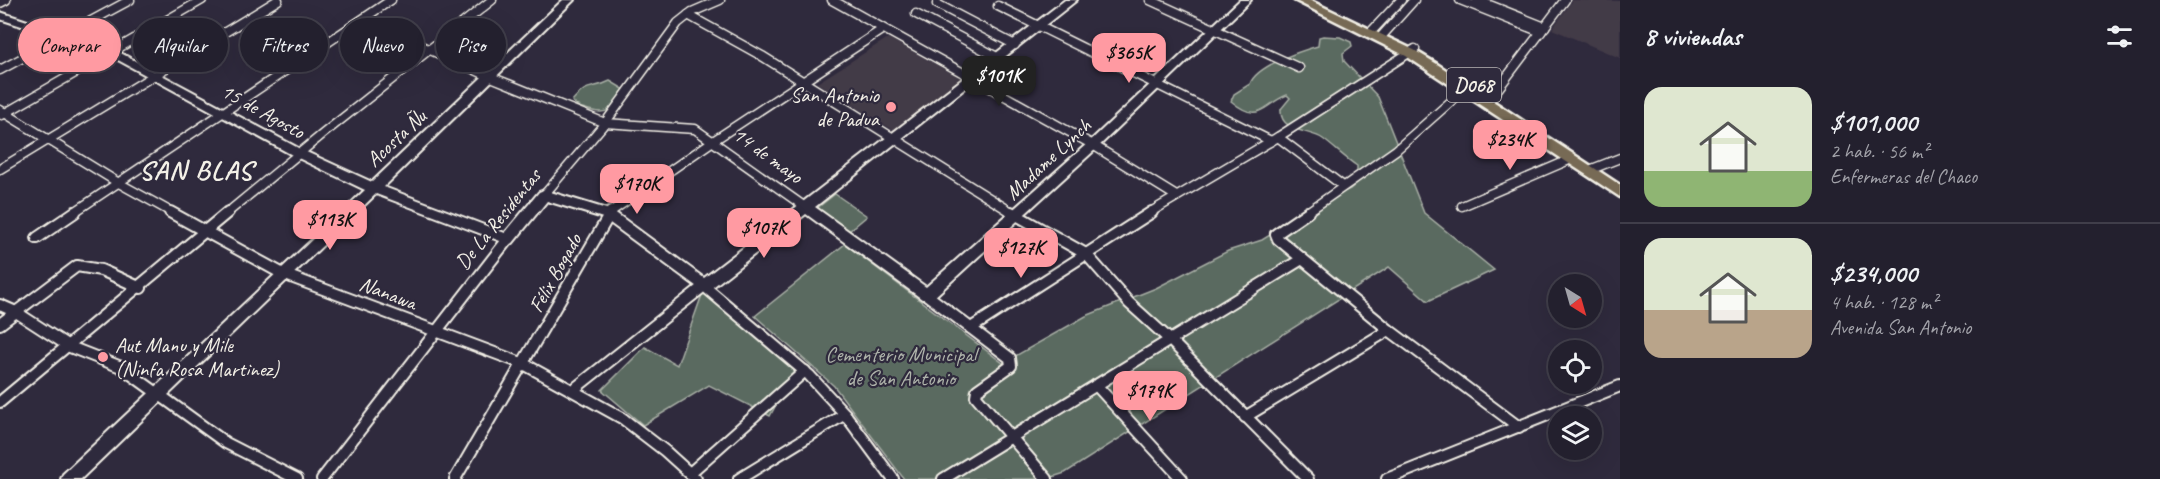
<!DOCTYPE html>
<html lang="es">
<head>
<meta charset="utf-8">
<style>
  :root { --surface:#23202e; --page:#2f2d3a; --text:#f1f3f6; --muted:#a3a3aa; --line:#403e4a; --accent:#ff9aa2 }
  body { margin:0; font-family:Caveat,sans-serif; background:var(--page); color:var(--text); height:100vh; display:flex; flex-direction:column; font-size:22px; white-space:nowrap }
  * { box-sizing:border-box; margin:0 }
  p { font-size:20px; color:var(--muted) }
  .icon { flex:none; width:33px; height:33px; fill:none; stroke:currentColor; stroke-width:2; stroke-linecap:round; stroke-linejoin:round }
  .map { position:relative; flex:1; overflow:hidden }
  .details { display:flex; flex-direction:column; background:var(--surface); width:540px }
  .details>* { flex:none }
  .guide { position:absolute; left:18px; top:18px; width:570px; height:54px; display:flex; gap:12px }
  .needle { width:39px; rotate:143deg }
  .controls { position:absolute; left:1548px; top:274px; display:grid; gap:12px }
  .controls a { display:grid; place-items:center; width:54px; height:54px; border-radius:50%; background:var(--surface); box-shadow:0 6px 24px #0002,0 0 0 2px var(--line); font-size:30px }
  .price { position:absolute; translate:-50% -51px; padding:0 14px; border-radius:12px; background:var(--accent); color:#111; font-size:20px; line-height:39px; filter:drop-shadow(0 2px 3px #0008) }
  .price::after { content:''; position:absolute; left:50%; top:36px; width:18px; height:14px; margin-left:-9px; background:inherit; clip-path:polygon(0 0,100% 0,50% 100%) }
  .price.active { background:#222; color:#fff }
  ul { padding:0; list-style:none }
  li { display:flex; align-items:center; gap:18px; height:150px; padding:0 24px }
  li+li { border-top:2px solid var(--line) }
  li span { display:grid; place-items:center; flex:none; width:168px; height:120px; border-radius:18px; color:#555 }
  li>.icon { margin-inline-start:auto }
  span .icon { width:72px; height:72px; fill:#fffc; stroke-width:1 }
  li b { font-size:26px }
  h2 { display:flex; justify-content:space-between; align-items:center; height:72px; padding:0 24px; font-size:26px }
  .tag { padding:0 21px; border-radius:27px; background:var(--surface); box-shadow:0 6px 24px #0002,0 0 0 2px var(--line); font-size:21px; line-height:54px }
  .tag.active { background:var(--accent); color:#111 }
  main { display:flex; flex:1; min-height:0 }
  .map>svg:first-child { display:block }
</style>
</head>
<body>
<main>
<div class="map">
<svg width="1620" height="479" viewBox="0 0 1620 479">
  <rect width="100%" height="100%" fill="#2f2a3d"/>
  <filter id="ink" filterUnits="userSpaceOnUse"><feTurbulence type="fractalNoise" baseFrequency=".0167" numOctaves="2"/><feDisplacementMap in="SourceGraphic" scale="12" xChannelSelector="R" yChannelSelector="G"/><feConvolveMatrix kernelMatrix="1 2 1 2 8 2 1 2 1" color-interpolation-filters="sRGB"/></filter>
  <g filter="url(#ink)">
    <!-- built -->
    <g fill="#433a47">
      <path d="M1573,0L1620,1V58L1552,29Z"/>
      <path d="M888,38L962,79L895,131L817,83Z"/>
    </g>
    <!-- green -->
    <g fill="#5a6a61" stroke="#a7aea4" stroke-width="1.5">
      <path d="M1323,36L1340,37L1351,42L1352,46L1343,53L1344,61L1378,97L1424,213L1494,270L1428,301L1389,267L1065,473L1046,479H904L834,386L755,316L845,244L1003,363L1086,316L1156,288L1228,251L1262,240L1331,197L1350,189L1357,183V166C1345,158 1335,148 1323,139C1312,130 1279,133 1281,109L1290,98L1287,95C1262,105 1260,125 1231,101L1234,94L1250,84C1256,66 1300,51 1318,46L1319,37Z"/>
      <path d="M610,81L625,90C610,104 614,117 589,110C581,108 577,107 572,101C589,81 591,91 610,81Z"/>
      <path d="M835,194L867,216L849,231L816,209Z"/>
      <path d="M703,292L799,362L770,416L709,385L643,425L602,390L645,347L677,365Z"/>
    </g>
    <g fill="none" stroke-linecap="round" stroke-linejoin="round">
      <defs>
        <g id="street-far1">
          <path d="M832,0L1093,145L1176,196"/>
          <path d="M1150,0L1299,68"/>
          <path d="M1460,0L1541,32"/>
          <path d="M1477,0L1545,27"/>
          <path d="M0,3L6,0"/>
          <path d="M937,4L1015,45"/>
          <path d="M998,6L1271,141"/>
          <path d="M916,14L999,58"/>
          <path d="M688,15L762,56L1013,213"/>
          <path d="M363,20L491,77L605,123L695,129L805,207"/>
          <path d="M1370,33L1401,0"/>
          <path d="M1380,38L1414,0"/>
          <path d="M0,70L130,0"/>
          <path d="M1488,102L1565,0"/>
          <path d="M0,110L117,182L173,213"/>
          <path d="M2,115L202,0"/>
          <path d="M1278,137L1343,186"/>
          <path d="M0,169L278,0"/>
          <path d="M1592,169L1620,158"/>
          <path d="M544,195L605,123L678,23L692,12L720,0"/>
          <path d="M1462,206L1569,160"/>
          <path d="M73,213L391,0"/>
          <path d="M227,213L324,133L492,0"/>
          <path d="M609,213L713,141L883,29"/>
          <path d="M1149,213L1278,137L1415,49"/>
          <path d="M1306,213L1396,150L1466,88"/>
        </g>
        <g id="street">
          <path d="M170,212L283,274L524,364L622,418L665,451L696,479"/>
          <path d="M1011,212L1086,254L1129,303L1169,339L1308,479"/>
          <path d="M1308,212L1276,234L1278,239L1389,330L1519,427"/>
          <path d="M37,238L75,212"/>
          <path d="M927,295L1010,358L1011,366L977,390L976,396L1047,479"/>
          <path d="M0,305L16,312L70,347L121,367L226,443L297,479"/>
          <path d="M0,324L77,266L101,270L141,288"/>
          <path d="M971,328L1152,212"/>
          <path d="M1096,385L1182,479"/>
          <path d="M573,390L704,286L809,375L845,414L893,479"/>
          <path d="M0,402L228,212"/>
          <path d="M1245,417L1389,330"/>
          <path d="M690,473L805,371"/>
          <path d="M322,479L508,239"/>
          <path d="M455,479L611,212"/>
          <path d="M739,479L845,414"/>
          <path d="M943,479L1302,259"/>
          <path d="M1387,479L1620,386"/>
        </g>
        <path id="secondary" d="M563,0H574L384,187L505,233L539,192L544,190L613,211L704,278L1065,0H1077L815,207L926,287L1089,142L1240,0H1251L1097,148L932,299H922L806,214L709,290L704,292L603,218L547,201L513,243L508,244L376,194L81,479H61L63,474L365,190L294,156L107,54L0,19V12L115,50L302,150L372,182Z"/>
        <path id="primary" d="M1294,0H1309L1414,50L1437,64L1620,185V197L1406,56Z"/>
      </defs>
      <!-- street-far1 casing -->
      <use href="#street-far1" stroke="#f4f1e8" stroke-width="11"/>
      <!-- street casing -->
      <use href="#street" stroke="#f4f1e8" stroke-width="14"/>
      <!-- secondary casing -->
      <use href="#secondary" stroke="#f4f1e8" stroke-width="4"/>
      <!-- primary casing -->
      <use href="#primary" stroke="#f4f1e8" stroke-width="5"/>
      <!-- street-far1 -->
      <use href="#street-far1" stroke="#2f2a3d" stroke-width="8"/>
      <!-- street -->
      <use href="#street" stroke="#2f2a3d" stroke-width="10"/>
      <!-- secondary -->
      <use href="#secondary" fill="#2f2a3d" fill-rule="evenodd"/>
      <!-- primary -->
      <use href="#primary" fill="#776a54" fill-rule="evenodd"/>
    </g>
  </g>
  <!-- markers -->
  <g fill="#ff9aa2" stroke="#2f2a3d" stroke-width="2">
    <circle cx="891" cy="107" r="6"/>
    <circle cx="103" cy="357" r="6"/>
  </g>
  <g text-anchor="middle" stroke-width="4.5" stroke-linejoin="round" paint-order="stroke">
    <!-- shield labels -->
    <rect fill="#2f2a3d" stroke="#b9b5b5" stroke-width="1.5" x="1447" y="68" width="54" height="34" rx="4.5"/>
    <g font-size="20" font-weight="bold" fill="#f4f1e8">
      <text x="1474" y="92">D068</text>
    </g>
    <!-- poi labels -->
    <g font-size="21" fill="#f4f1e8" stroke="#2f2a3d" text-anchor="end">
      <text x="879" y="102">San Antonio<tspan x="879" dy="24">de Padua</tspan></text>
      <text x="115" y="352" text-anchor="start">Aut Manu y Mile<tspan x="115" dy="24">(Ninfa Rosa Martinez)</tspan></text>
    </g>
    <!-- street labels -->
    <g font-size="21" fill="#f4f1e8" stroke="#2f2a3d">
      <text transform="translate(263 111) rotate(29)" y="7">15 de Agosto</text>
      <text transform="translate(396 138) rotate(-43)" y="7">Acosta Ñu</text>
      <text transform="translate(768 155) rotate(36)" y="7">14 de mayo</text>
      <text transform="translate(1048 159) rotate(-43)" y="7">Madame Lynch</text>
      <text transform="translate(498 219) rotate(-51)" y="7">De La Residentas</text>
      <text transform="translate(555 273) rotate(-61)" y="7">Félix Bogado</text>
      <text transform="translate(388 293) rotate(21)" y="7">Nanawa</text>
    </g>
    <!-- park labels -->
    <g font-size="21" fill="#afb4ab" stroke="#2f2a3d">
      <text x="901" y="361">Cementerio Municipal<tspan x="901" dy="24">de San Antonio</tspan></text>
    </g>
    <!-- district labels -->
    <g font-size="27" font-weight="bold" letter-spacing="1.5" fill="#f4f1e8" stroke="#2f2a3d">
      <text x="196" y="179">SAN BLAS</text>
    </g>
  </g>
</svg>
<div class="controls">
<a><svg class="needle" viewBox="-14 -14 28 28"><path d="M0-13l5 13h-10z" fill="#e53935"/><path d="M0 13l5-13h-10z" fill="#a3a3aa"/></svg></a>
<a><svg class="icon" aria-label="locate" viewBox="0 0 24 24"><circle cx="12" cy="12" r="6"/><path d="M12 2v4M12 18v4M2 12h4M18 12h4"/></svg></a>
<a><svg class="icon" aria-label="layers" viewBox="0 0 24 24"><path d="M12 4l9 5-9 5-9-5zM3 14l9 5 9-5"/></svg></a>
</div>
<b class="price" style="left:1129px;top:84px">$365K</b>
<b class="price active" style="left:999px;top:107px">$101K</b>
<b class="price" style="left:1510px;top:171px">$234K</b>
<b class="price" style="left:637px;top:215px">$170K</b>
<b class="price" style="left:330px;top:251px">$113K</b>
<b class="price" style="left:764px;top:259px">$107K</b>
<b class="price" style="left:1021px;top:279px">$127K</b>
<b class="price" style="left:1150px;top:422px">$179K</b>
<div class="guide">
<a class="tag active">Comprar</a>
<a class="tag">Alquilar</a>
<a class="tag">Filtros</a>
<a class="tag">Nuevo</a>
<a class="tag">Piso</a>
</div>
</div>
<section class="details">
<h2>8 viviendas<svg class="icon" aria-label="filters" viewBox="0 0 24 24"><path d="M4 7h16M4 17h16"/><circle cx="9" cy="7" r="2"/><circle cx="15" cy="17" r="2"/></svg></h2>
<ul>
<li><span style="background:linear-gradient(#dfe7d0 70%,#8fb573 0)"><svg class="icon" aria-label="home" viewBox="0 0 24 24"><path d="M3 11l9-7 9 7M6 9v11h12V9"/></svg></span><div><b>$101,000</b><p>2 hab. · 56 m²</p><p>Enfermeras del Chaco</p></div></li>
<li><span style="background:linear-gradient(#dfe7d0 60%,#b9a48a 0)"><svg class="icon" aria-label="home" viewBox="0 0 24 24"><path d="M3 11l9-7 9 7M6 9v11h12V9"/></svg></span><div><b>$234,000</b><p>4 hab. · 128 m²</p><p>Avenida San Antonio</p></div></li>
</ul>
</section>
</main>
</body>
</html>
